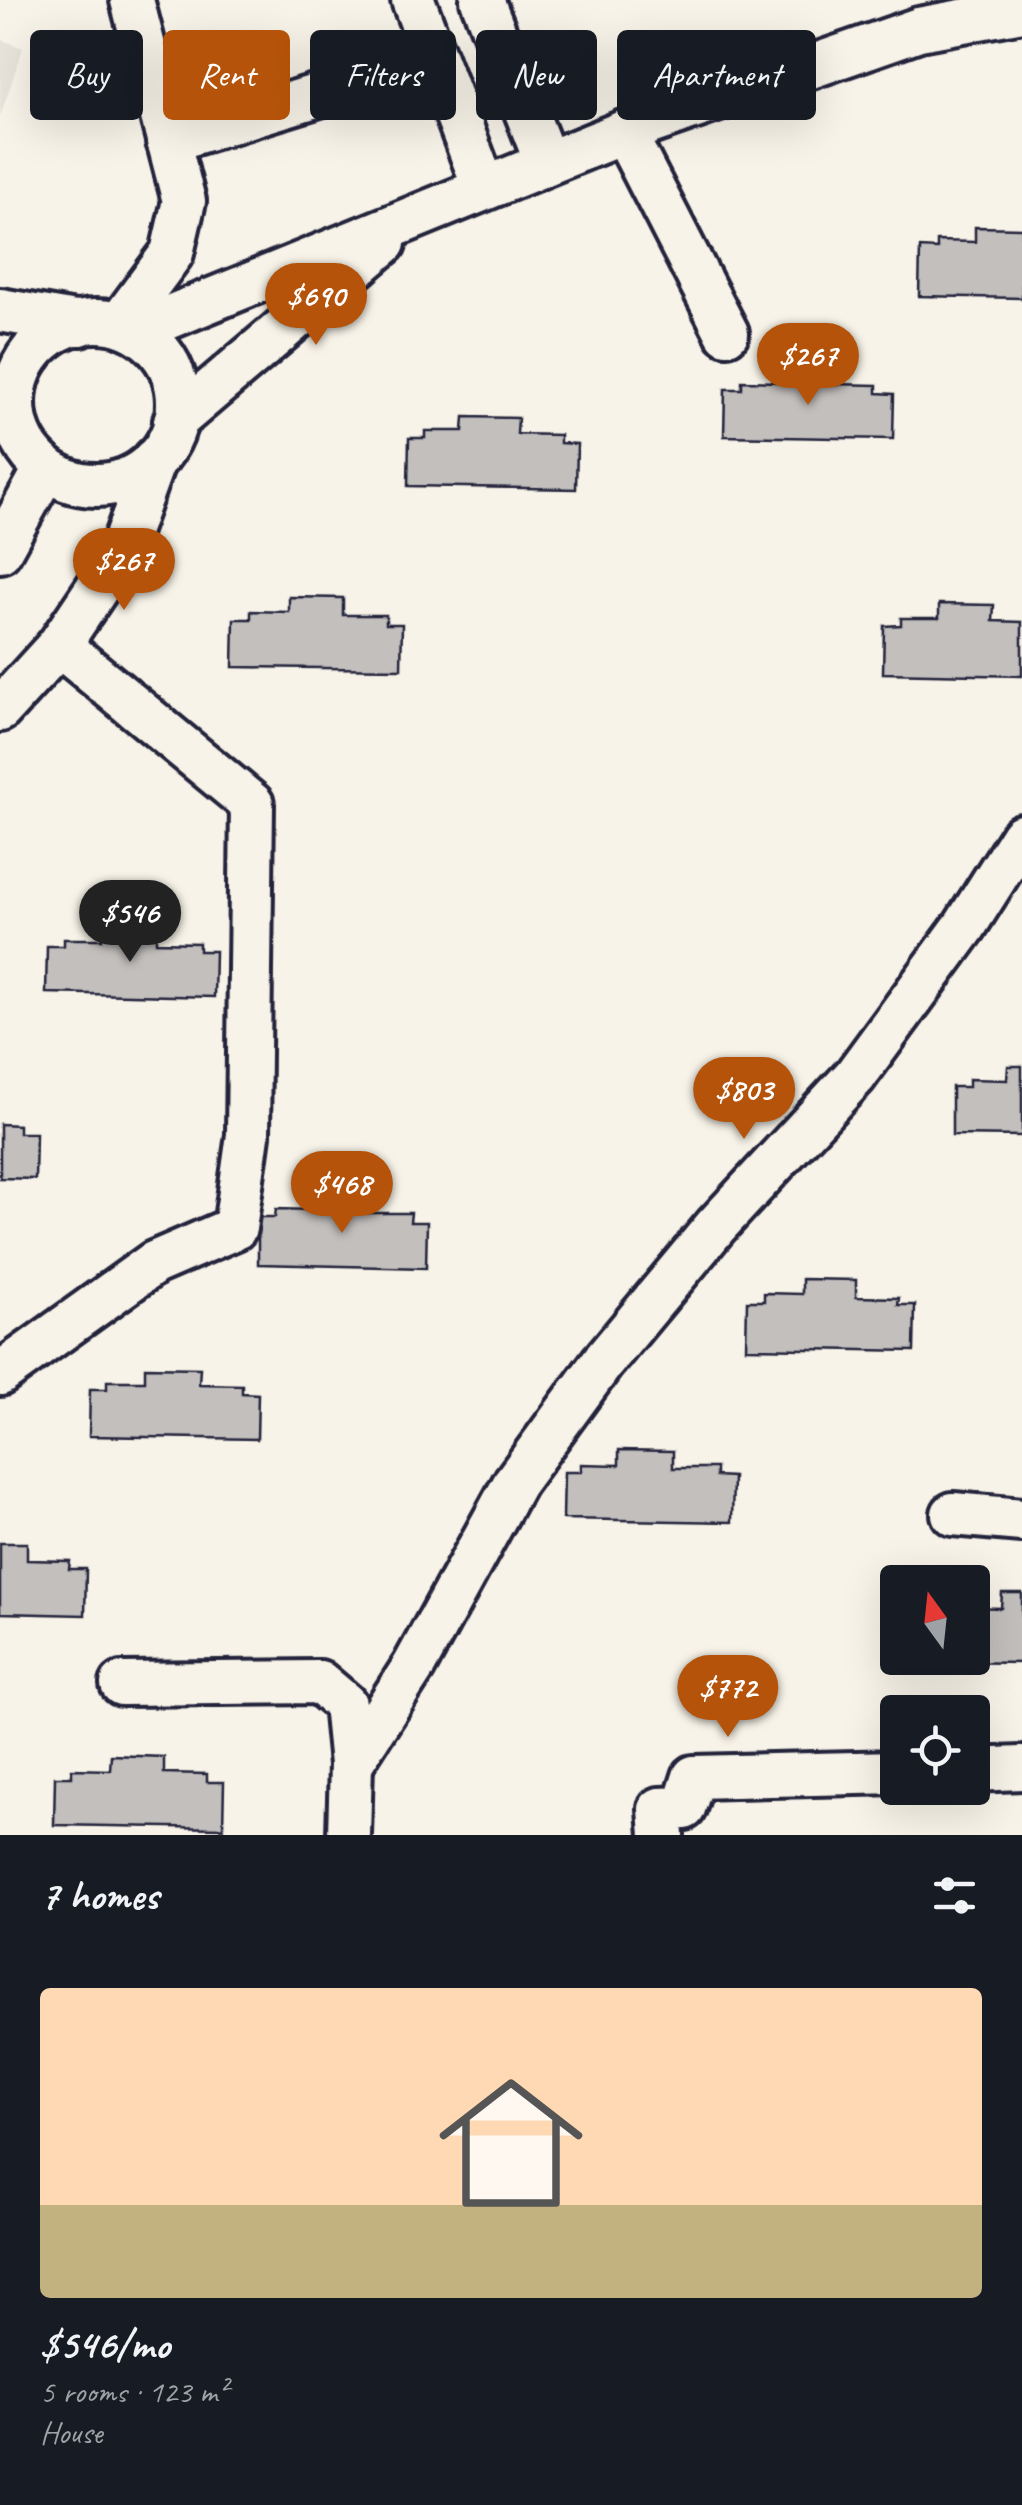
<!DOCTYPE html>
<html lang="en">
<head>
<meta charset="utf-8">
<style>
  :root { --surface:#171b24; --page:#242831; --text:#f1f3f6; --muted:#9ea1a6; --accent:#b45309 }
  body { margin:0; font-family:Caveat,sans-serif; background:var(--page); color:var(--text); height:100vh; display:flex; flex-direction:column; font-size:38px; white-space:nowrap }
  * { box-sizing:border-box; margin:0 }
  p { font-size:32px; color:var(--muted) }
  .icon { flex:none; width:55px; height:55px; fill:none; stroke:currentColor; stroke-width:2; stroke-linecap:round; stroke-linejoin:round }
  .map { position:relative; height:1835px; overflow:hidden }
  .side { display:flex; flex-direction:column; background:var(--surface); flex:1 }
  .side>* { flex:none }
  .top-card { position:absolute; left:30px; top:30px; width:962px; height:90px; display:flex; gap:20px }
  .needle { width:65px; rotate:345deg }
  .fabs { position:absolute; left:880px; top:1565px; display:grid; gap:20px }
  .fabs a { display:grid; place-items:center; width:110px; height:110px; border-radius:10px; background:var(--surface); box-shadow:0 10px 40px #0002; font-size:50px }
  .price { position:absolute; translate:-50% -85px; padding:0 22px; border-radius:35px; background:var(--accent); color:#fff; font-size:32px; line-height:65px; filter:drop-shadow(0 2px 5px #0008) }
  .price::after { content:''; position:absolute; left:50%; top:60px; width:30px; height:22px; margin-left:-15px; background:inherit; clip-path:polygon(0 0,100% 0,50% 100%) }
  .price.active { background:#222; color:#fff }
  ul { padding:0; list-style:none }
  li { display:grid; align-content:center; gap:20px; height:530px; padding:0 40px }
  li span { display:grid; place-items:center; height:310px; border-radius:10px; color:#555 }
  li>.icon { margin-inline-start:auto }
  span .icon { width:180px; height:180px; fill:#fffc; stroke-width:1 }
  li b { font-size:42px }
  h2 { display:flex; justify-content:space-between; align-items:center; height:120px; padding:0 40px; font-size:42px }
  .pill { padding:0 35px; border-radius:10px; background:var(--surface); box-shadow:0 10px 40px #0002; font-size:35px; line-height:90px }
  .pill.active { background:var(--accent); color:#fff }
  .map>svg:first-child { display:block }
</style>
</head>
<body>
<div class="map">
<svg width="1022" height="1835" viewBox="0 0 1022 1835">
  <rect width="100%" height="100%" fill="#f7f3e8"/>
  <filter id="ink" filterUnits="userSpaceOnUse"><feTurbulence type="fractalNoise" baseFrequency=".01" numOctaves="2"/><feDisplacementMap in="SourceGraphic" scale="20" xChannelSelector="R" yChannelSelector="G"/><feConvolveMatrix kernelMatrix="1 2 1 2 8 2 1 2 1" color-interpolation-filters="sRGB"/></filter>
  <g filter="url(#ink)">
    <!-- built -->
    <path fill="#e7e3db" d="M0,39L23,48L0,117Z"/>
    <!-- building -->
    <g fill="#c2bfbd" stroke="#22223b" stroke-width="2.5">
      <path d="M975,227L1022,228V298L919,296L920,248L937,249V241L975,242Z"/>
      <path d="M781,367L835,368L834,384L877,385V393L894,394L893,439L724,436L725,389H742V381L780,382Z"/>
      <path d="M464,417L518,418L517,434L560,435V443L577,444L576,489L408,486L409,438H425V431H463Z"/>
      <path d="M289,597L343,598V615H386V624H402L401,669L233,667L234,619H251V611L289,612Z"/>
      <path d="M939,604L994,605L993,621L1022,622V676L883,673L884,626L901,625V618H939Z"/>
      <path d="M102,924L156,926V942L199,943V951H215L214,997L46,993L47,946H64V939H102Z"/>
      <path d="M1008,1066H1022V1136L952,1135V1087H969V1079L1007,1080Z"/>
      <path d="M0,1124L19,1125V1133H36L35,1179L0,1178Z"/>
      <path d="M314,1195L368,1196V1213H411L410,1222H427L426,1268L258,1264V1217H275L276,1209L314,1210Z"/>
      <path d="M802,1279L856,1280V1297L899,1298L898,1305H915L914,1351L746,1348L747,1301H764V1293L802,1294Z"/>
      <path d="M145,1367L200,1368L199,1384L242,1385V1393L258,1394L257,1439L89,1436L90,1389H107V1381H145Z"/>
      <path d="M619,1450L673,1451V1468H716V1476L733,1477L732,1522L563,1519L564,1472H581V1464L619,1465Z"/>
      <path d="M0,1543H27V1560L70,1561L69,1569H86L85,1615L0,1613Z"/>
      <path d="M1002,1593H1022V1663L946,1662V1658H972V1607L1001,1608Z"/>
      <path d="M111,1755L164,1757V1773L207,1774V1782H224L223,1828L54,1825L55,1777H72V1769L110,1770Z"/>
    </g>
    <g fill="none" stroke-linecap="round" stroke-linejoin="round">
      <defs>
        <g id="minor">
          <path d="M413,0L484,187"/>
          <path d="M482,0L546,162"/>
          <path d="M624,132L727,333"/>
          <path d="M168,141L335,90"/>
          <path d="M0,310L80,324"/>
          <circle cx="96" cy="403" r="82"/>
          <path d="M121,322L172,253L184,201L132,0"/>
          <path d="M138,330L624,132L919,29L1022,10"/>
          <path d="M175,421L384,243"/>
          <path d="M0,551L46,468"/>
          <path d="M0,710L59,645L120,554L154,460"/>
          <path d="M0,1374L154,1263L235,1228L248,1135L252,804L59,645"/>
          <path d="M953,1514L1022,1520"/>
          <path d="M122,1684L319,1682L345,1704L351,1764L349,1835"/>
          <path d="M351,1764L414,1666L515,1482L602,1363L716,1226L855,1076L965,926L1022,836"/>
          <path d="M972,1770L1022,1768"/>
          <path d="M662,1835L660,1809L684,1808L694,1777L898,1772"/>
        </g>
      </defs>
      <!-- minor casing -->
      <use href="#minor" stroke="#22223b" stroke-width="50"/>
      <!-- minor -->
      <use href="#minor" stroke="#f7f3e8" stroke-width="42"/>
    </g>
  </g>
</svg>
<div class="fabs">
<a><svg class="needle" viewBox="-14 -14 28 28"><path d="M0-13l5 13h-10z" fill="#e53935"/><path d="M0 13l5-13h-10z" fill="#9ea1a6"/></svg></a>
<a><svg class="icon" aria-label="locate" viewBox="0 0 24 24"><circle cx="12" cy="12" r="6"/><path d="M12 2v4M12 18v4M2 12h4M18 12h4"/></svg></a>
</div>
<b class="price" style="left:316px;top:348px">$690</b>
<b class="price" style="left:808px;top:408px">$267</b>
<b class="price" style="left:124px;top:613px">$267</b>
<b class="price active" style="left:130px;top:965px">$546</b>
<b class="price" style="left:744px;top:1142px">$803</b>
<b class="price" style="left:342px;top:1236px">$468</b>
<b class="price" style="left:728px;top:1740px">$772</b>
<div class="top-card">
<a class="pill">Buy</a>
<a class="pill active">Rent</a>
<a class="pill">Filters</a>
<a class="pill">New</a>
<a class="pill">Apartment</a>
</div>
</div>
<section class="side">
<h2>7 homes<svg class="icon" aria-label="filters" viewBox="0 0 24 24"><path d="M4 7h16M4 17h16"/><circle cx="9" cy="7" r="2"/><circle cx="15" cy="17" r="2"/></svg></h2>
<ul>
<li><span style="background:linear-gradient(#ffd9b3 70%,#c2b280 0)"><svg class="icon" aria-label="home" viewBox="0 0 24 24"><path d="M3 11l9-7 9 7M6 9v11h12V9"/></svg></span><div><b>$546/mo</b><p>5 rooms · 123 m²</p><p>House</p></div></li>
</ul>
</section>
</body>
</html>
